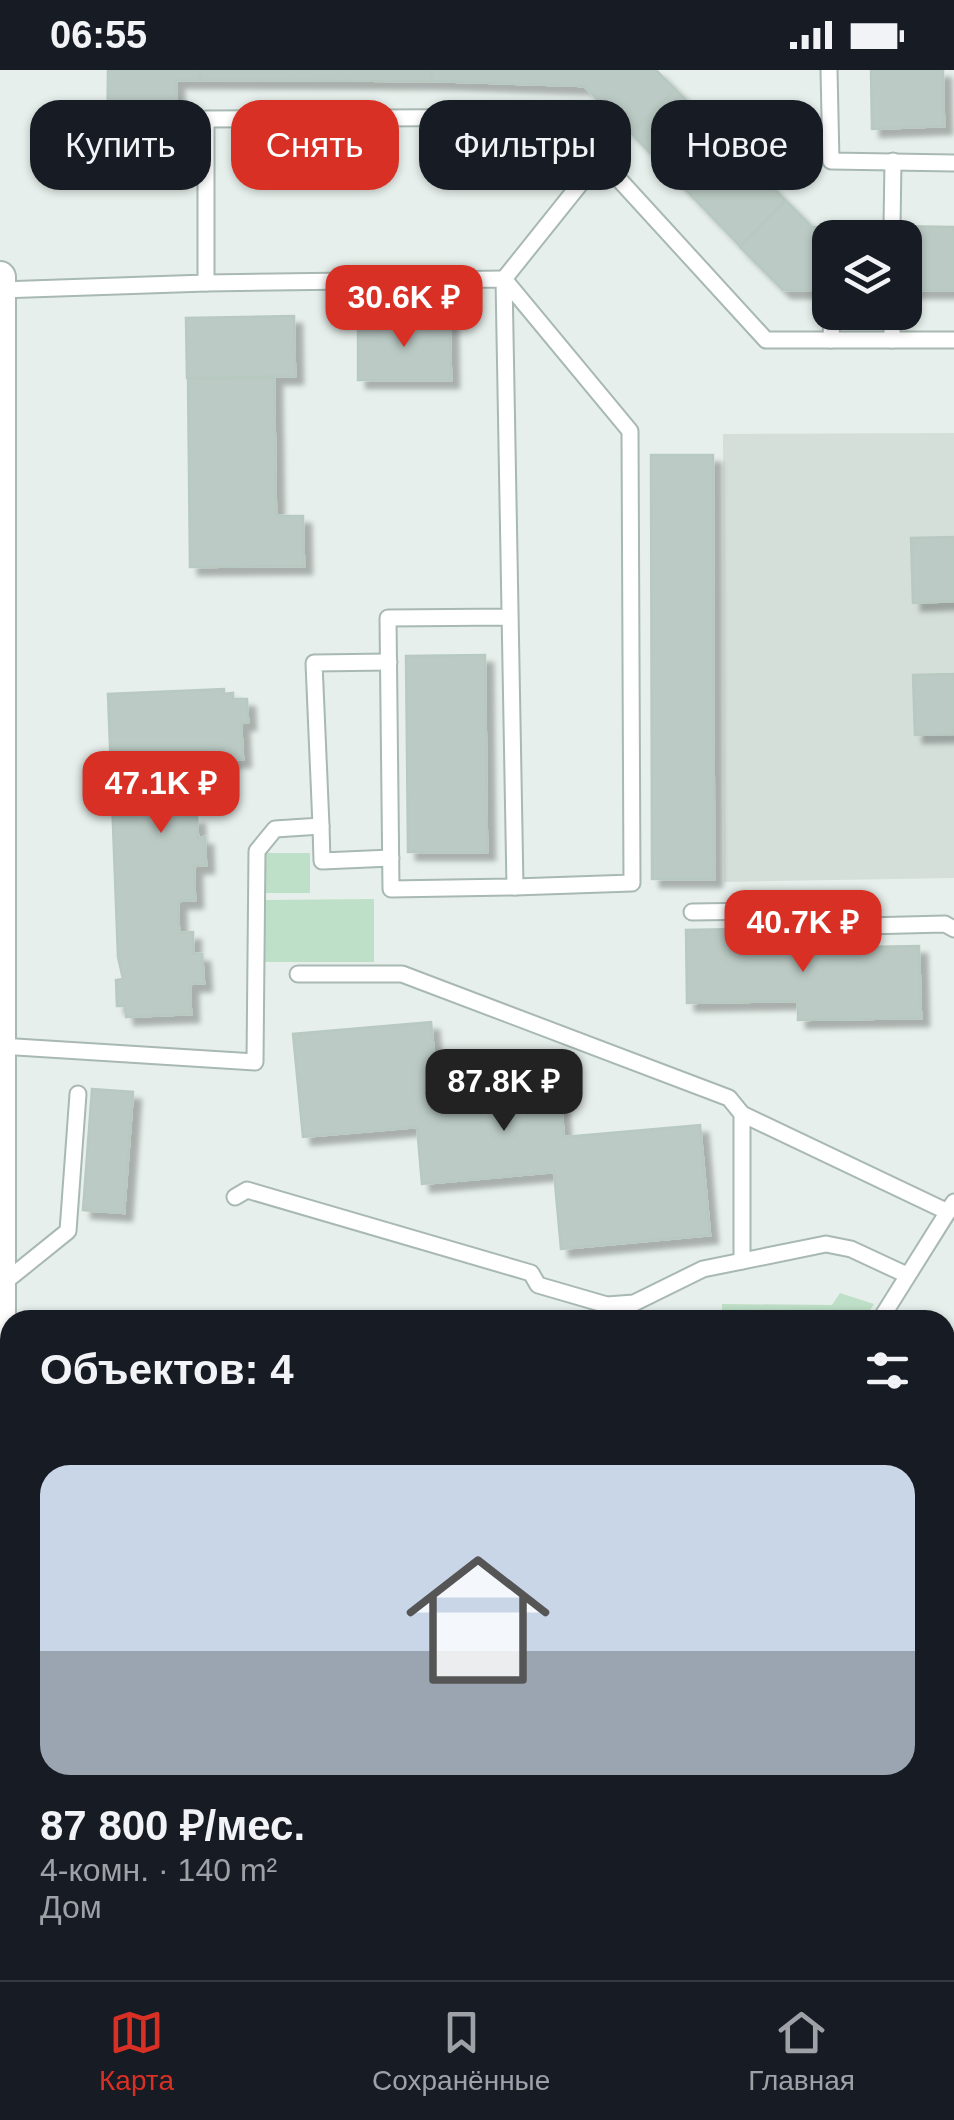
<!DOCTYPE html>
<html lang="ru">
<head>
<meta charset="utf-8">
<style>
  :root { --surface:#171b24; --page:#20242c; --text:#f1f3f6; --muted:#9ea1a6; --line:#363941; --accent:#d93025 }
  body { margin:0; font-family:Arial,sans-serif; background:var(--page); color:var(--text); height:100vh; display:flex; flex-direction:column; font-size:38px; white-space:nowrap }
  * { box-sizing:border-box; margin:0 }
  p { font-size:32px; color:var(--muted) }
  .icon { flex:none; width:55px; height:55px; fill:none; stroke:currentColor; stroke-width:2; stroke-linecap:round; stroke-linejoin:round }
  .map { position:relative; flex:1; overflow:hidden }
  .panel { position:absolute; left:0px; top:1240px; width:955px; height:670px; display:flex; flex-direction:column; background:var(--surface); border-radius:30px 30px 0 0; box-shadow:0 2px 8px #0004 }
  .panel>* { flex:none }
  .top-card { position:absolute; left:30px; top:30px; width:895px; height:90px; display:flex; gap:20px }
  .buttons { position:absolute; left:812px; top:150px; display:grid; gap:20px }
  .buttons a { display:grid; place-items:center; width:110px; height:110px; border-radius:20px; background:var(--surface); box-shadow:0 2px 8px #0004; font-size:50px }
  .price { position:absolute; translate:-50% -85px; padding:0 22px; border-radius:20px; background:var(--accent); color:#fff; font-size:32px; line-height:65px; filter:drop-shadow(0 2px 5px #0008) }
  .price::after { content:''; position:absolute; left:50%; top:60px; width:30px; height:22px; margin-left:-15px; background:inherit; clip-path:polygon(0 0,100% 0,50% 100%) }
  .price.selected { background:#222; color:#fff }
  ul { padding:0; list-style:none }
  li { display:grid; align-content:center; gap:20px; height:530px; padding:0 40px }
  li span { display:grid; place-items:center; height:310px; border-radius:30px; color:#555 }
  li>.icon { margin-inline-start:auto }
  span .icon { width:180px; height:180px; fill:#fffc; stroke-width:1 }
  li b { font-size:42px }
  h2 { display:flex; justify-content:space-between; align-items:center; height:120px; padding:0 40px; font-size:42px }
  .chip { padding:0 35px; border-radius:30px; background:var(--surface); box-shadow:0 2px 8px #0004; font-size:35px; line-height:90px }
  .chip.selected { background:var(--accent); color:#fff }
  .status { display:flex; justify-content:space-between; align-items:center; height:70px; padding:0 50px; background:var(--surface); direction:ltr }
  .status svg { height:28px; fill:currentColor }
  .dock { display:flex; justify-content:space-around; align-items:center; height:140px; border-top:2px solid var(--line); background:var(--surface); font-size:28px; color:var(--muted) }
  .dock a { display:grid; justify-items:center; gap:5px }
  .dock .selected { color:var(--accent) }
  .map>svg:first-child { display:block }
</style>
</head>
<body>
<div class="status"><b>06:55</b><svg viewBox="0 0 49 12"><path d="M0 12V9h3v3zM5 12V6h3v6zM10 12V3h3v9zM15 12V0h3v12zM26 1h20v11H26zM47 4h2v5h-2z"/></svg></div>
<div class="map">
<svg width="954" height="1910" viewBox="0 0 954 1910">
  <defs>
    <filter id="shadow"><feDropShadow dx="8" dy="8" stdDeviation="2.5" flood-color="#0004"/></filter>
  </defs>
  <rect width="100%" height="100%" fill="#e6efeb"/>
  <!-- built -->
  <path fill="#d4dfda" d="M954,363V808L724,812L723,364Z"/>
  <!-- green -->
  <g fill="#bfe0c8">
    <path d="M263,783H310V823H264Z"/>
    <path d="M374,829V892H265V830Z"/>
    <path d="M840,1223L874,1234L864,1250H722V1234L832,1235Z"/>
    <path d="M945,1704L954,1707V1910H52L53,1900H945Z"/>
  </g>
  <!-- building -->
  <g fill="#bbcac4" stroke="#b8c9c2" stroke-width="2.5" filter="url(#shadow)">
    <path d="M108,0H199V10H176V88H107Z"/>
    <path d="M200,0H431V11L200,10Z"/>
    <path d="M432,0H656L675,19L631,63L584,16L432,11Z"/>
    <path d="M871,0H943L944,56L872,59Z"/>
    <path d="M675,19L785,130L740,176L631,63Z"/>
    <path d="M786,131L812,157H892V168H830V220H783L740,177Z"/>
    <path d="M893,156L954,157V220H905V168H893Z"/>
    <path d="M294,246L295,306L187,308L186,248Z"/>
    <path d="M358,249H450L451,310H358Z"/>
    <path d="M274,308L276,446H303L304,496L190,497L188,309Z"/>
    <path d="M651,385H713L714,809H652Z"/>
    <path d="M954,467V531L913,533L911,468Z"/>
    <path d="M485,585L487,782H408L406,586Z"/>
    <path d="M954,604V664L915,665L913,605Z"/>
    <path d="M224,619V624L233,623V629H247L248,652L241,653L243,689L180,692L185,747L197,746L198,768L205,767L206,795L194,796L195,830L178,831L179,863L193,862V884H202L204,913L190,914L191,944L126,947L125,936H117L116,910L123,909L118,887L108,624Z"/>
    <path d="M800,858L801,878L919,876L921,948L798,950V931L687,933L686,860Z"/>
    <path d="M431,952L436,1006L557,995L564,1067L700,1055L710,1165L561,1179L554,1102L422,1114L417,1057L303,1067L293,964Z"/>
    <path d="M92,1019L133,1022L124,1143L83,1140Z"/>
    <path d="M945,1497L954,1499V1551L945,1596Z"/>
    <path d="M945,1716L954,1719V1763L945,1760Z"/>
    <path d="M954,1822V1871L945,1867V1843Z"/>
  </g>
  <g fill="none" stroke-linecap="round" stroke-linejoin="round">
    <defs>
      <g id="service">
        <path d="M829,0L831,91L954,93"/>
        <path d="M892,156L893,91"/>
        <path d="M206,213L504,209L515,817L391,819L388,548L510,547"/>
        <path d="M0,220L206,213V49L562,47L766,270H954"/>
        <path d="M892,242V270"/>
        <path d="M831,270L832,242"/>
        <path d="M321,756L322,791L391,788"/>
        <path d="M515,817L632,813L630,361L504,209L600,89"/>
        <path d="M692,842L824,840L825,857L945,854L954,859"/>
        <path d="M298,904H402L729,1028L742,1044V1191"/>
        <path d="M0,976L255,992L257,781L275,759L321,756L314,593L389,592"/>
        <path d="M742,1044L948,1142"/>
        <path d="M235,1127L247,1120L531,1203L538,1215L607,1235L634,1233L703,1199L826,1174L851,1179L907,1205"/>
        <path d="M1,1215L68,1161L78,1024"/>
        <path d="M880,1250L954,1132"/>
        <path d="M945,1332L954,1334"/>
        <path d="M945,1672L954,1675"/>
        <path d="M256,1900L281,1910"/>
        <path d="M824,1900L827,1910"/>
        <path d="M213,1910V1900"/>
      </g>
      <path id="minor" d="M0,207V1353"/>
    </defs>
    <!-- service casing -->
    <use href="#service" stroke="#a8b8b2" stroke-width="19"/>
    <!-- minor casing -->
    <use href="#minor" stroke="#a8b8b2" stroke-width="34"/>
    <!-- service -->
    <use href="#service" stroke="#fff" stroke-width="15"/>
    <!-- minor -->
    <use href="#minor" stroke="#fff" stroke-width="30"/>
  </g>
</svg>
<div class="buttons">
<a><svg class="icon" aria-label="layers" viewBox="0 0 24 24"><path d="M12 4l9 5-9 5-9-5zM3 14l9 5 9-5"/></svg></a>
</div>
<b class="price" style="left:404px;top:280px">30.6K ₽</b>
<b class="price" style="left:161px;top:766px">47.1K ₽</b>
<b class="price" style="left:803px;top:905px">40.7K ₽</b>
<b class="price selected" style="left:504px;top:1064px">87.8K ₽</b>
<div class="top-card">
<a class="chip">Купить</a>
<a class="chip selected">Снять</a>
<a class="chip">Фильтры</a>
<a class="chip">Новое</a>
</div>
<section class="panel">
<h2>Объектов: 4<svg class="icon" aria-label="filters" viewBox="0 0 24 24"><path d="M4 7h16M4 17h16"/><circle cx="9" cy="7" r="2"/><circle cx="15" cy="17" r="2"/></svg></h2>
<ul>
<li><span style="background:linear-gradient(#c9d6e8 60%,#9aa5b1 0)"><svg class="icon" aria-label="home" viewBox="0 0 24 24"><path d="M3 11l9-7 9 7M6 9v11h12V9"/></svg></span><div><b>87 800 ₽/мес.</b><p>4-комн. · 140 m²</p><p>Дом</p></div></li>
</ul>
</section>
</div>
<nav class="dock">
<a class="selected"><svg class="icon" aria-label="map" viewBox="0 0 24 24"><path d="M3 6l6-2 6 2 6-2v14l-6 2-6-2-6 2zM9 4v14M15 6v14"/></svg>Карта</a>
<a><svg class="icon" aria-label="saved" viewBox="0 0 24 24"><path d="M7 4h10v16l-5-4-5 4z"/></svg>Сохранённые</a>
<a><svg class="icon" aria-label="home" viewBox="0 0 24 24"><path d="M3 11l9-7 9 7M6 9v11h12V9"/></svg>Главная</a>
</nav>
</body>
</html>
